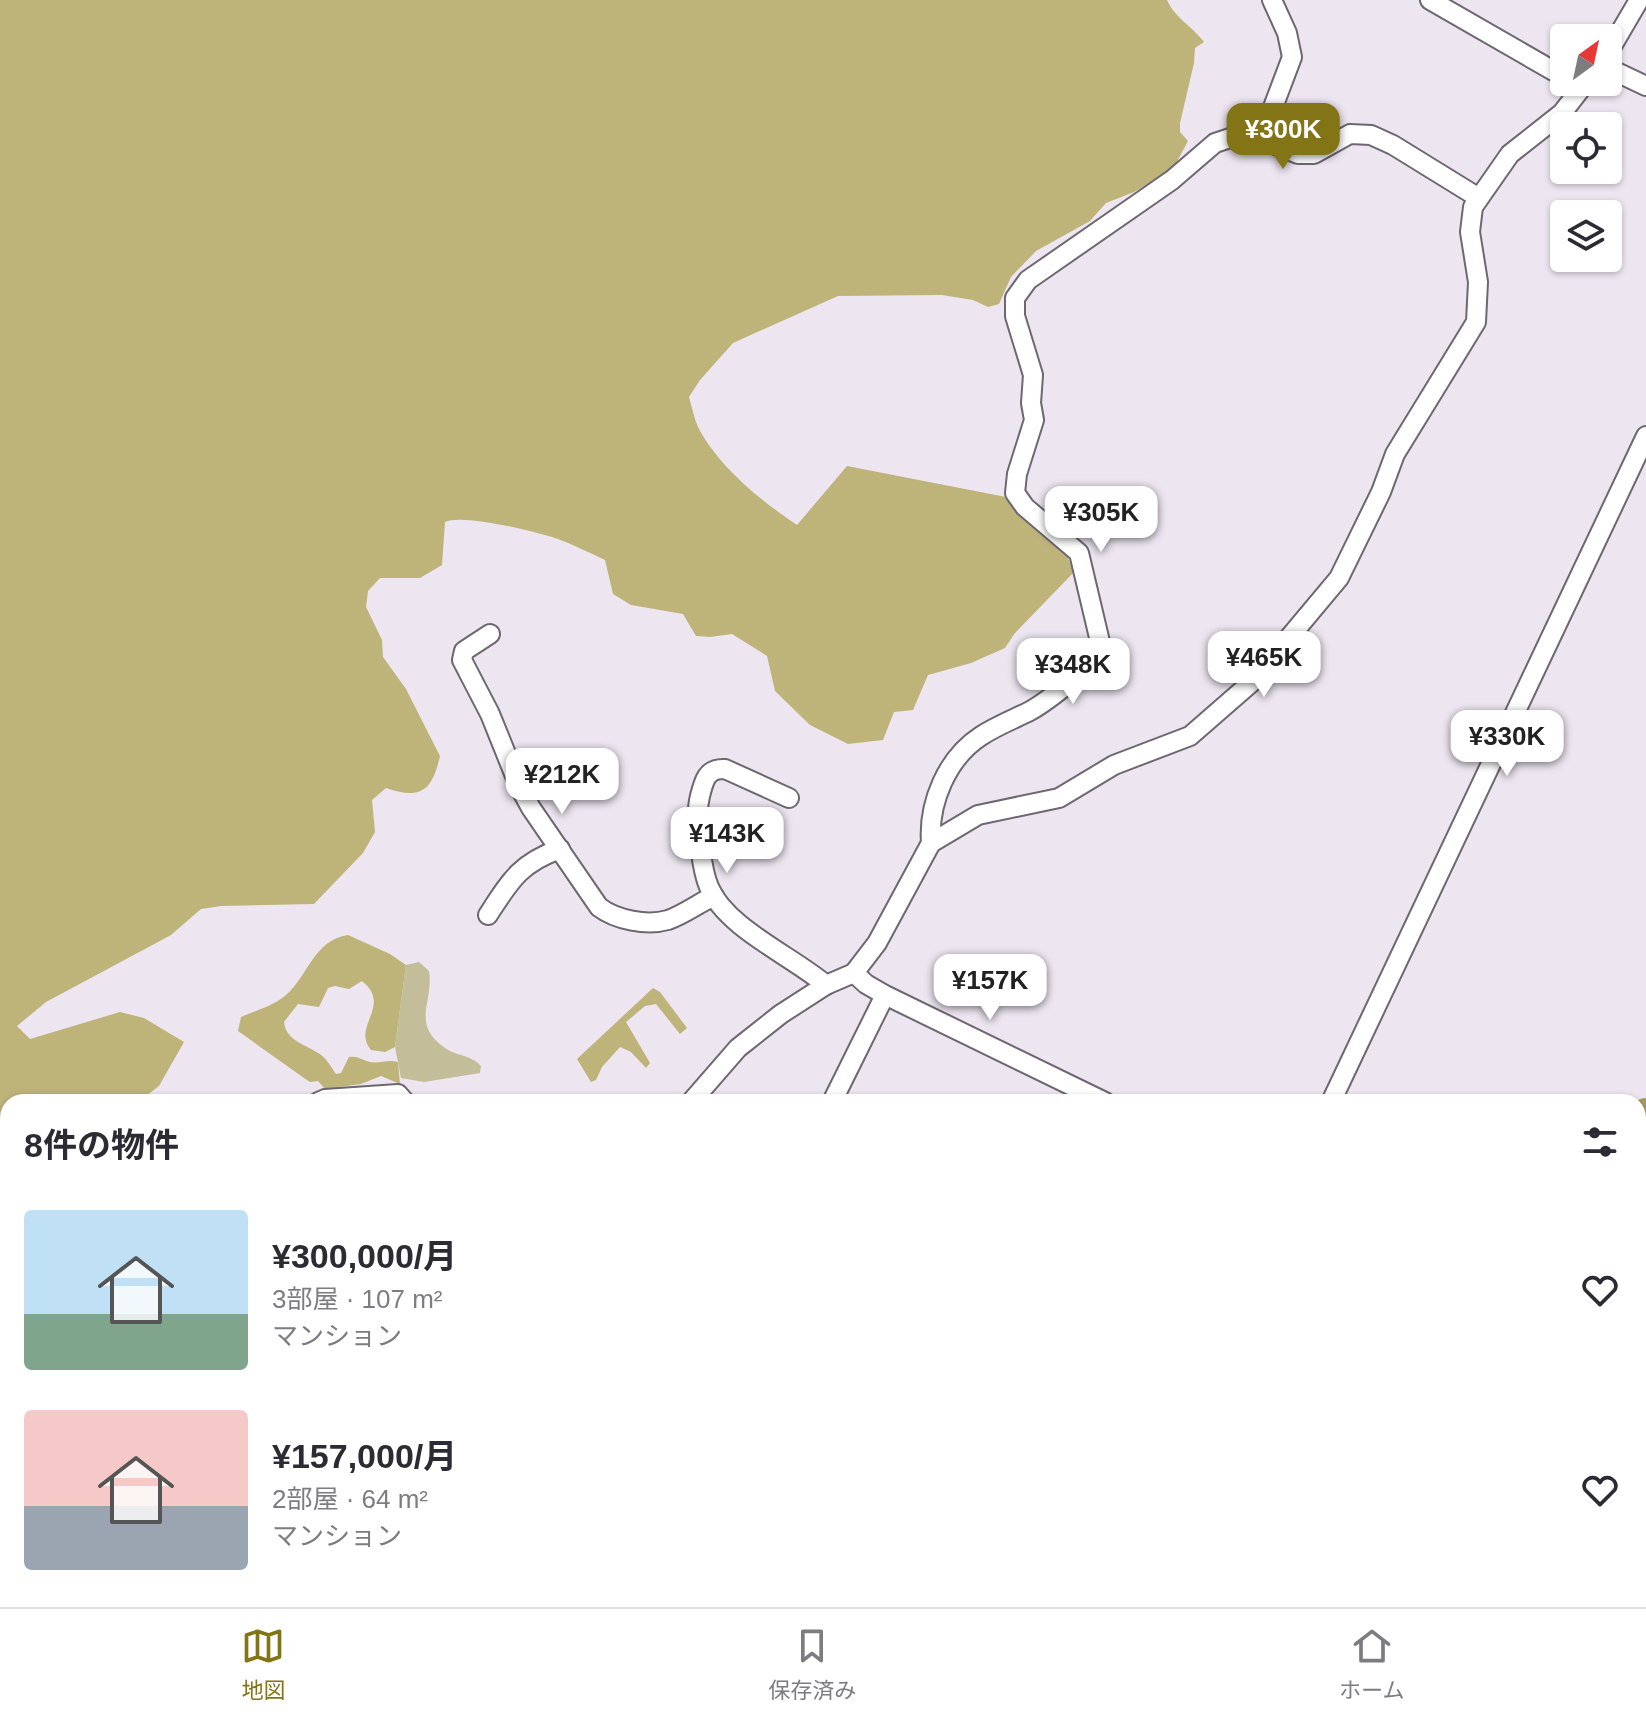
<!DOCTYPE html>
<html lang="ja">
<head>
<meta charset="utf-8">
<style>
  :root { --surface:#fff; --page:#f2f2f3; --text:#2b2b33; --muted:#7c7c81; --line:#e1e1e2; --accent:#837416 }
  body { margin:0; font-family:Helvetica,"Noto Sans JP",sans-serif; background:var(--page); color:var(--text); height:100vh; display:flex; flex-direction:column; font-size:30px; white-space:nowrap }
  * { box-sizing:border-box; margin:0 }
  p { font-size:26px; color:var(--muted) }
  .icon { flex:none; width:44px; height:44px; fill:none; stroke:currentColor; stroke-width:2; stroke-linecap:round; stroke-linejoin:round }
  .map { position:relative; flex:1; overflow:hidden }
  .drawer { position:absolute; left:0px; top:1094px; width:1646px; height:514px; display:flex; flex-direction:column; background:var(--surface); border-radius:24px 24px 0 0; box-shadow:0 2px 6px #0004 }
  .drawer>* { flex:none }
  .needle { width:52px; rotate:33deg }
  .buttons { position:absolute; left:1550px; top:24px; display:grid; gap:16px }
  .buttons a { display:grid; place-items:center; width:72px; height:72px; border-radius:8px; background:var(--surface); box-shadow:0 2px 6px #0004; font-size:40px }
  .price { position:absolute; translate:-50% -68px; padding:0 18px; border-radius:16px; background:#fff; color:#222; font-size:26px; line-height:52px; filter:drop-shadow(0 2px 4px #0008) }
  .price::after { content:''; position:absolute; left:50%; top:48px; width:24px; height:18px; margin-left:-12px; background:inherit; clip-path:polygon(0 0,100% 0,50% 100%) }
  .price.selected { background:var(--accent); color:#fff }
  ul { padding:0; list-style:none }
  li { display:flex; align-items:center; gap:24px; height:200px; padding:0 24px }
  li span { display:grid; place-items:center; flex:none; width:224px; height:160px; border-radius:8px; color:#555 }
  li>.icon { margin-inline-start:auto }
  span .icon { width:96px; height:96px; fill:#fffc; stroke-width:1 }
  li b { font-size:34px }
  h2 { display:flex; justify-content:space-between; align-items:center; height:96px; padding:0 24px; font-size:34px }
  .menu { display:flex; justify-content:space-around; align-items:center; height:112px; border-top:2px solid var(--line); background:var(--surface); font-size:22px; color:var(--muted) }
  .menu a { display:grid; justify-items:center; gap:4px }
  .menu .selected { color:var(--accent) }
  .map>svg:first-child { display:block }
</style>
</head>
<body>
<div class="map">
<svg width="1646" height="1607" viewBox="0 0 1646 1607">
  <rect width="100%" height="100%" fill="#ede5f0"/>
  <!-- green -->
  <path fill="#c3bd9a" d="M419,962L429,971C434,1003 409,1025 448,1050C459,1056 473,1056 481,1066L480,1073L424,1082L401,1078L395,1047L406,965Z"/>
  <!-- forest -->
  <g fill="#beb47a">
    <path d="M0,0H1167C1174,17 1192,26 1204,42L1195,48L1194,63L1180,123V132L1188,141L1173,169L1134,192L1106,203L1090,221L1036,251L1011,277L999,304L988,307L973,300L942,295L838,296L733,343L700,380L689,397C692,407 694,418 698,427C718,466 761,501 797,525L847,466L1006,497L1061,542L1074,572L1015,633L1005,648L971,663L928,675L913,710L894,712L883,740L848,744L810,725L775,691L767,656L732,634L710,637L696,636L683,614L631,605L613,594L605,560C590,553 574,545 558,539C538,532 462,513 445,522L442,565L420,578H380L368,591L366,607L382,640L383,657L406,689L440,756C432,791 421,800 386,788L372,800L375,832L363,853L314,904L221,906L201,909L171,935L46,1002L17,1026L30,1039L120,1012L144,1018L184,1042L159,1086L138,1102H8V1503L0,1497Z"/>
    <path d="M348,935L390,954L406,965L395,1047L385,1052L371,1050C351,1026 393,1006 362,981L349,989L335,986L328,988L319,1007L298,1004L284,1022C286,1041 305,1044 318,1053C326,1057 331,1067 336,1074L341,1073L349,1057C359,1056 361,1060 370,1062C379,1064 388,1059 398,1062L400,1084L381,1076L361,1084L325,1089L318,1081L310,1082L304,1078L238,1031L241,1017C255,1011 275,1005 286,995C308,976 314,940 348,935Z"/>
    <path d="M653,988L660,992L687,1028L680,1034L656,1004L645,1006L626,1022L650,1063L646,1068L631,1052L620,1047L602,1067L596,1080L591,1082L577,1059Z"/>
  </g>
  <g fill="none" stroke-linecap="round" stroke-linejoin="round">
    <!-- river -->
    <g stroke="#a59b62" stroke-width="32">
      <path d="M1638,1132L1646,1114"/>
      <path d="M1418,1607L1421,1600"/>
    </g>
    <defs>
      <g id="street">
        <path d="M1430,0L1564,77"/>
        <path d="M1608,53L1639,0"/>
        <path d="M1608,68L1646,86"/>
        <path d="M1261,139L1292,57L1287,33L1272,0"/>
        <path d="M490,634L464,651L462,660L490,714L519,786L531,808L599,907C616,920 647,926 668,920C683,915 699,903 714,896"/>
        <path d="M789,798L725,769C707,768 704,780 700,796C696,812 698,829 700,845C702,860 703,873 709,887C726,928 792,956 826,985"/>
        <path d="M931,843C928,803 947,758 981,736C996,726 1014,719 1030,711C1048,701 1064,687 1080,674C1090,666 1100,660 1101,646L1079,553L1025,507L1015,493L1017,474L1034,420L1031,403L1033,375L1015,316V298L1028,280L1172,180L1215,143L1230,138L1261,139L1298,154H1314L1350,134L1371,135L1393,145L1479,198"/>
        <path d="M488,915C510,881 520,863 560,849"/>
        <path d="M854,973L866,984L885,995L1105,1102"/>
        <path d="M318,1102L325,1099L398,1094L405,1102"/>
        <path d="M691,1102L738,1048L781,1014L826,985L854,973L877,943L931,843L978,815L1059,798L1114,765L1190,736L1252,682L1339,578L1381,492L1395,454L1476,322L1478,282L1470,232L1473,207L1510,154L1562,113L1586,82"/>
        <path d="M832,1102L885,995"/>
        <path d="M1331,1102L1646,436"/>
        <path d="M1638,1357L1646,1361"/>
        <path d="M547,1600L553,1607"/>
        <path d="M803,1600L817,1607"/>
        <path d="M0,1604L16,1600"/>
        <path d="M400,1607L406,1600"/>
        <path d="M678,1607L682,1600"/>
        <path d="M1092,1607L1096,1600"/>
      </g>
    </defs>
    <!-- street casing -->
    <use href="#street" stroke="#6d6770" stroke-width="22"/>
    <!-- street -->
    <use href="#street" stroke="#fff" stroke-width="18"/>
  </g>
</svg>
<div class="buttons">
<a><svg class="needle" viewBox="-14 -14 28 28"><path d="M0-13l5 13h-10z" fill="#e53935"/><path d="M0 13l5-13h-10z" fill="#7c7c81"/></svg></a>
<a><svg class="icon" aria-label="locate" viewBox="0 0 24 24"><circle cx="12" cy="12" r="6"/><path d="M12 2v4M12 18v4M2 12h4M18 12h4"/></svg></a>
<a><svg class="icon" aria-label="layers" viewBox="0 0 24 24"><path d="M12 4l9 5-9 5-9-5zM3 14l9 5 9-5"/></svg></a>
</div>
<b class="price selected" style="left:1283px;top:171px">¥300K</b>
<b class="price" style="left:1101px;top:554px">¥305K</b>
<b class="price" style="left:1264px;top:699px">¥465K</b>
<b class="price" style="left:1073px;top:706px">¥348K</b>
<b class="price" style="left:1507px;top:778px">¥330K</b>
<b class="price" style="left:562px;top:816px">¥212K</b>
<b class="price" style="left:727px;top:875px">¥143K</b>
<b class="price" style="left:990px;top:1022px">¥157K</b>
<section class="drawer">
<h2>8件の物件<svg class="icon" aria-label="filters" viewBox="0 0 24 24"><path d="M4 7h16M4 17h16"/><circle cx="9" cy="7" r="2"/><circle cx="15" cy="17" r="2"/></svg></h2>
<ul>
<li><span style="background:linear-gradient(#bfe0f5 65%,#7fa58c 0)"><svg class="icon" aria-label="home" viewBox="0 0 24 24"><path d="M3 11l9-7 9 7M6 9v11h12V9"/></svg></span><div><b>¥300,000/月</b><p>3部屋 · 107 m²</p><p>マンション</p></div><svg class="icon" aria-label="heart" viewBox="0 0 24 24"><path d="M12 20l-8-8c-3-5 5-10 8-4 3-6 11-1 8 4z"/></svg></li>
<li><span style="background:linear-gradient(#f6c9c9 60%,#9aa5b1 0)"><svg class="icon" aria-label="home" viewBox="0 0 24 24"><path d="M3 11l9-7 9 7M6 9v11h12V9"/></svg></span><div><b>¥157,000/月</b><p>2部屋 · 64 m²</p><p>マンション</p></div><svg class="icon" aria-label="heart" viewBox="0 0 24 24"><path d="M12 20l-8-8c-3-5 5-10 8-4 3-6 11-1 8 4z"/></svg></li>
</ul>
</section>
</div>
<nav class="menu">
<a class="selected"><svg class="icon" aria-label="map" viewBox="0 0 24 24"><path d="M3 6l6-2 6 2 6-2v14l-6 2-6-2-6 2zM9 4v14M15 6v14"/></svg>地図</a>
<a><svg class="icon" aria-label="saved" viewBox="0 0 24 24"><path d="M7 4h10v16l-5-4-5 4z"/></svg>保存済み</a>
<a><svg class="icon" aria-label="home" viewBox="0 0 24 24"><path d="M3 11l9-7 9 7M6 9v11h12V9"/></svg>ホーム</a>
</nav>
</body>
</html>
